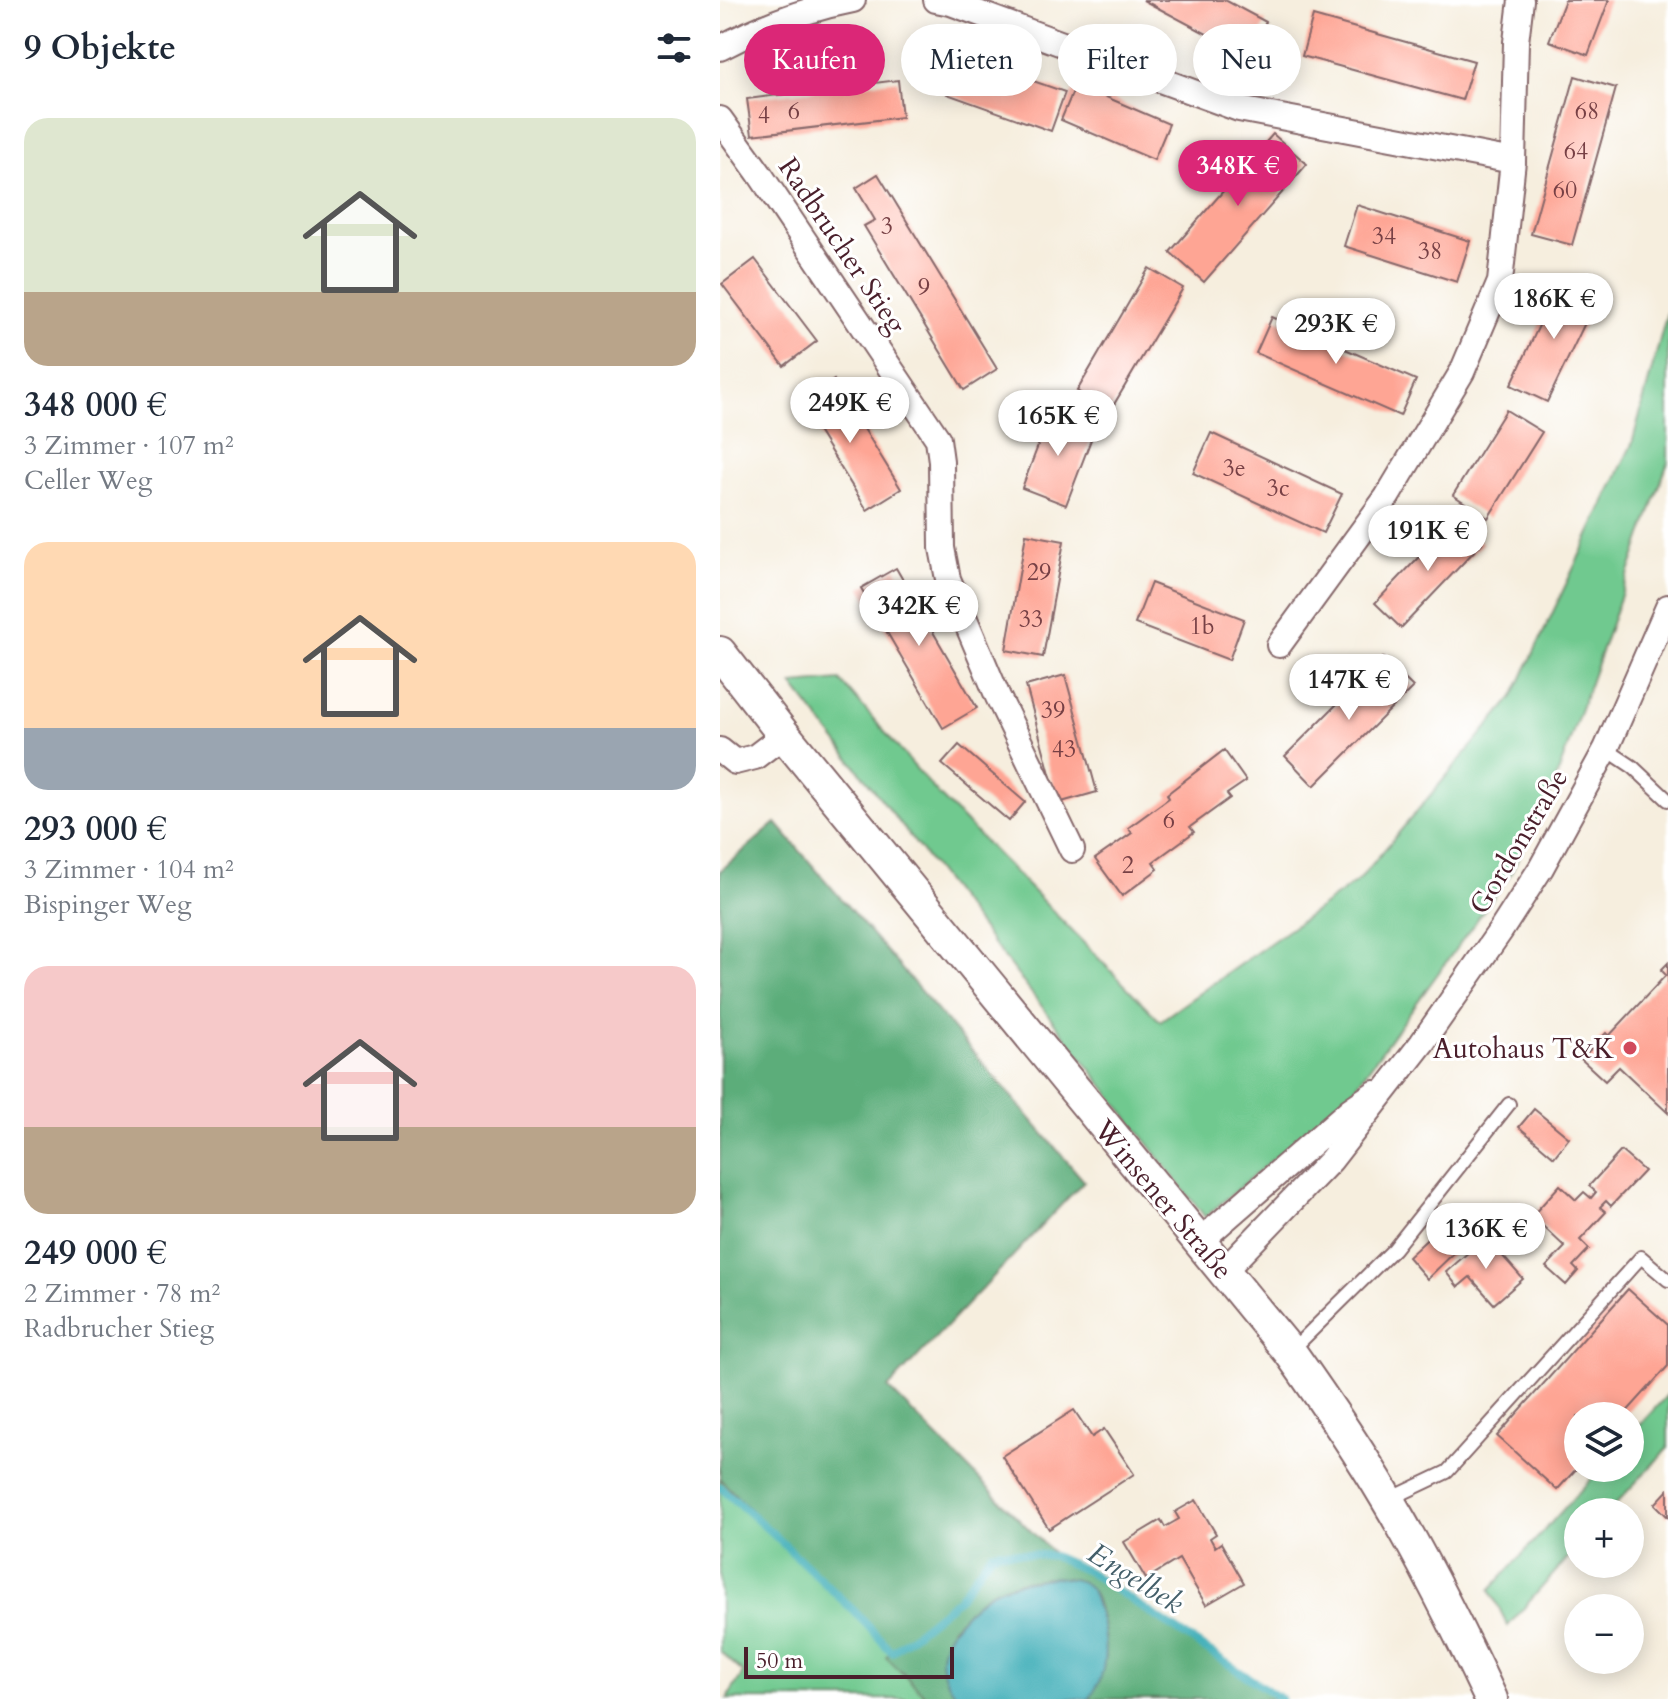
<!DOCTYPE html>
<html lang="de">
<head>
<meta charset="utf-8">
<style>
  :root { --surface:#fff; --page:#f2f2f3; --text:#1f2937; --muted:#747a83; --accent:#db2777 }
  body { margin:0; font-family:Cardo,serif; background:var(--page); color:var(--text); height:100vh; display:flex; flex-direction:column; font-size:30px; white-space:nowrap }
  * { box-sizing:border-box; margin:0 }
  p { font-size:26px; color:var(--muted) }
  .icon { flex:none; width:44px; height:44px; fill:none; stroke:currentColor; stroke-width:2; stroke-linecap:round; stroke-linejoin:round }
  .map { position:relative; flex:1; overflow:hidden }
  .drawer { display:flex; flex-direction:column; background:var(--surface); width:720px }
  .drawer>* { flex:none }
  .top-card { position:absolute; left:24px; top:24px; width:760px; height:72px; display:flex; gap:16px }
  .fabs { position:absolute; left:844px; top:1402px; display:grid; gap:16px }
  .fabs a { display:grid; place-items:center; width:80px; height:80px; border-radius:50%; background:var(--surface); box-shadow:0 4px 20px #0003; font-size:40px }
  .scale { position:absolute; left:24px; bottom:20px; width:210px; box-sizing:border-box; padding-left:8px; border:4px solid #4a1f2b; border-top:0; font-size:22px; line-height:28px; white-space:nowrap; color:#4a1f2b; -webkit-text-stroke:6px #fff; paint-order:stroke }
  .price { position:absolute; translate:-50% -68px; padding:0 18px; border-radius:28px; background:#fff; color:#222; font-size:26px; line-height:52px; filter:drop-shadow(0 2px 4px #0008) }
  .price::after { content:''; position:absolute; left:50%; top:48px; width:24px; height:18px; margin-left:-12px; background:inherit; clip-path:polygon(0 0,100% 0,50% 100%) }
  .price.active { background:var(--accent); color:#fff }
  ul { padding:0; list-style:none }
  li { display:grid; align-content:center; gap:16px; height:424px; padding:0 24px }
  li span { display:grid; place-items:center; height:248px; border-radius:24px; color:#555 }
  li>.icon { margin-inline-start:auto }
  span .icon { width:144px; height:144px; fill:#fffc; stroke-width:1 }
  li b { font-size:34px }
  h2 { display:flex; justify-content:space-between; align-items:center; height:96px; padding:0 24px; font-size:34px }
  .tag { padding:0 28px; border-radius:36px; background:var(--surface); box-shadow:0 4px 20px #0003; font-size:28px; line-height:72px }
  .tag.active { background:var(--accent); color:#fff }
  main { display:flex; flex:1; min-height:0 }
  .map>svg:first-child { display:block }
</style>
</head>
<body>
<main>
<section class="drawer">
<h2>9 Objekte<svg class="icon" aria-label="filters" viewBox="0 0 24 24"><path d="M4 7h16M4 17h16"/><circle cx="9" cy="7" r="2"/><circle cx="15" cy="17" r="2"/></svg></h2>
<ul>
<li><span style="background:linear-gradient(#dfe7d0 70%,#b9a48a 0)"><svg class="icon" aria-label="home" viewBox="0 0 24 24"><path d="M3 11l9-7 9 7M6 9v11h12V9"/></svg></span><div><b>348 000 €</b><p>3 Zimmer · 107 m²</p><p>Celler Weg</p></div></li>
<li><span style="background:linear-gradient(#ffd9b3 75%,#9aa5b1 0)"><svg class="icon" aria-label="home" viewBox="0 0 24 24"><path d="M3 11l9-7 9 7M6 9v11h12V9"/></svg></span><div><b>293 000 €</b><p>3 Zimmer · 104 m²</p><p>Bispinger Weg</p></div></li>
<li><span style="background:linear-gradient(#f6c9c9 65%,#b9a48a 0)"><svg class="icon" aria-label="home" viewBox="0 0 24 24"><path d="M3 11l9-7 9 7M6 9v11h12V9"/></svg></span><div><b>249 000 €</b><p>2 Zimmer · 78 m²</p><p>Radbrucher Stieg</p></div></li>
</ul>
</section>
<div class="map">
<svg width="948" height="1699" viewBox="0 0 948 1699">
  <rect width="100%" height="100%" fill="#fff"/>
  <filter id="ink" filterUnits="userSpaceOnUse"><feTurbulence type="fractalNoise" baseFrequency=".0125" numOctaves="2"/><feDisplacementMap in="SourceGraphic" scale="16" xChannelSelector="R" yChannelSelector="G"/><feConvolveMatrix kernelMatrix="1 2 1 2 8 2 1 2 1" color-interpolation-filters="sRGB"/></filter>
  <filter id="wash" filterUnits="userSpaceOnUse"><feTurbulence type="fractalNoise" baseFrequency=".006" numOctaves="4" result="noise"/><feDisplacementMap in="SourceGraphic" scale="32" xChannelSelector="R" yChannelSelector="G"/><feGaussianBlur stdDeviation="1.8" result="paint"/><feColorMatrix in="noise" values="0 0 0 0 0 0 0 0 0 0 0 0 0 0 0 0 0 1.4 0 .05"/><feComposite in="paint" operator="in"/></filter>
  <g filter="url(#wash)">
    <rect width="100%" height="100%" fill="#f6eede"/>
    <!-- green -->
    <g fill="#70c98f" stroke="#5d745d" stroke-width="2">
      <path d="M948,309V462L833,788L791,873L631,1093L485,1217L72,684L120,680L218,794L440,1021L639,880L793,697L912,444Z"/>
      <path d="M948,1394V1448L888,1512H858V1546L788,1626L770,1590L881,1468H910V1436Z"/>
      <path d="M0,1479L172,1652L167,1658L209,1699H7L23,1673L0,1651Z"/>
    </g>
    <!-- forest -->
    <path fill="#5cad7a" stroke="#536652" stroke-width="2" d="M56,823L364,1181L168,1388L338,1558L369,1572L561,1699H369C384,1679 388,1653 383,1628C381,1617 377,1596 369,1587C353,1570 299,1580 279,1588C260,1596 246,1614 231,1628L236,1694L240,1699H209L166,1657L171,1652L0,1479V871Z"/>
    <!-- water -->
    <path fill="#3cadb7" stroke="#436671" stroke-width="2" d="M334,1577C345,1578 361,1579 369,1587C373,1592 374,1599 376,1604C387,1636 391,1671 369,1699H240C210,1666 218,1641 247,1612C256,1603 266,1594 278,1589C295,1581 316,1581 334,1577Z"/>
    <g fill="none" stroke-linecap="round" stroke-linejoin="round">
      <!-- stream -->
      <path stroke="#3cadb7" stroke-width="8" d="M0,1487L52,1533L135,1612L172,1652L238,1599L271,1554L279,1551L333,1556L369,1572L561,1699"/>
    </g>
    <g id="blocks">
      <!-- building -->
      <g fill="#fea594">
        <path d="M423,0H505L546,22L528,56Z"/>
        <path d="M845,0H889L868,55L829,41Z"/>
        <path d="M593,16L754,61L742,100L582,56Z"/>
        <path d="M241,56L345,92L331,131L227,94Z"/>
        <path d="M855,76L896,88L852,245L811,234Z"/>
        <path d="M178,80L182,117L32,135L27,99Z"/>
        <path d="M356,84L449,124L434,160L341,120Z"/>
        <path d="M553,134L587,164L484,282L450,252Z"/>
        <path d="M158,174L277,369L244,390L144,226L155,220L136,188Z"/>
        <path d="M637,205L750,241L737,282L624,246Z"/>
        <path d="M35,259L97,341L64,366L2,284Z"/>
        <path d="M429,268L463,288L390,411L357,391Z"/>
        <path d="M840,281L877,298L827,402L791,385Z"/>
        <path d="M552,317L696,380L680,416L536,353Z"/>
        <path d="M114,380L181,489L147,510L80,402Z"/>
        <path d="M786,410L822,432L768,518L733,495Z"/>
        <path d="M331,412L375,429L346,505L302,488Z"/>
        <path d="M491,433L622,494L603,533L473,473Z"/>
        <path d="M736,518L762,543L681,628L655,603Z"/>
        <path d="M306,534L344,541L323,657L286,650Z"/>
        <path d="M176,568L257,708L223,728L141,588Z"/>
        <path d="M431,583L524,619L509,660L415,624Z"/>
        <path d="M663,658L693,687L594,786L565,756Z"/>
        <path d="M345,675L377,792L338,803L306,686Z"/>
        <path d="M239,745L305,802L289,821L222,764Z"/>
        <path d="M504,750L526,781L507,794L510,798L470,827L474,832L433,862L438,869L402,896L375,859L412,833L408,828L449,798L447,794Z"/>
        <path d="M948,963V1113L899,1067L885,1081L861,1059L886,1033L889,1036L946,975L941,970Z"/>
        <path d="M814,1109L849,1138L834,1157L799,1127Z"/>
        <path d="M901,1151L924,1171L891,1206L886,1201L880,1207L886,1212L860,1240L869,1249L853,1266L858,1271L846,1285L826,1267L845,1247L812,1216L840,1185L856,1200L864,1192L871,1198L876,1192L869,1186Z"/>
        <path d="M715,1232L734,1253L707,1279L688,1257Z"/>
        <path d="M766,1237L803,1279L774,1304L750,1277L738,1287L726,1272Z"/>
        <path d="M908,1289L948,1325V1366L903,1416H858V1467L837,1490L777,1436Z"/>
        <path d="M354,1410L372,1437L384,1429L414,1474L329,1529L282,1456Z"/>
        <path d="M948,1490V1517L935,1504Z"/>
        <path d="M476,1500L496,1534L490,1538L495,1547L501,1543L524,1583L486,1605L459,1559L426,1579L404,1542L441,1520L445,1527L459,1519L455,1512Z"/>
      </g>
    </g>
  </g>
  <g filter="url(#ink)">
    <use href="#blocks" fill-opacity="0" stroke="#86676a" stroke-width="2"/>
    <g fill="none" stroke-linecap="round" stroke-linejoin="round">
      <defs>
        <g id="service">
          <path d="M886,749L913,767L948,800"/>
          <path d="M572,1350L674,1249L789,1104"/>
          <path d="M668,1500L727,1472L921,1257L948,1280"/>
        </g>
        <g id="minor">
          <path d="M216,0L231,3L519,109L793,161"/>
          <path d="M0,48C43,25 85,9 133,0"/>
          <path d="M0,119L39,173L218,439L221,461L222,548L228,579L278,697L352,850"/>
          <path d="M559,645L667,497L742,372L780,282L793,161L796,42L801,0"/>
          <path d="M0,750L15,762L35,757L64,735"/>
          <path d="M479,1242L630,1110L655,1093"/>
          <path d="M504,1271L611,1160L702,1043L781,930L821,868L886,749L948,607"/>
        </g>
        <path id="secondary" d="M0,653L64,735L570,1352C604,1400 637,1448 667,1499C706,1564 739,1631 771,1699"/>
      </defs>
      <!-- service casing -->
      <use href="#service" stroke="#86676a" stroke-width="16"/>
      <!-- minor casing -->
      <use href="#minor" stroke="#86676a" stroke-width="28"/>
      <!-- secondary casing -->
      <use href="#secondary" stroke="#86676a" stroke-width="36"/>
      <!-- service -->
      <use href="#service" stroke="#fff" stroke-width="12"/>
      <!-- minor -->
      <use href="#minor" stroke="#fff" stroke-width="24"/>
      <!-- secondary -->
      <use href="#secondary" stroke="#fff" stroke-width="32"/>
    </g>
  </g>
  <!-- markers -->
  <circle fill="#d1495b" stroke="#fff" stroke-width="3" cx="910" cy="1048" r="8"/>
  <g text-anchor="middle" stroke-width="6" stroke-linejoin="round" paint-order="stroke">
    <!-- number labels -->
    <g font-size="24" fill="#774045">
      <text x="74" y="119">6</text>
      <text x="867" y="119">68</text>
      <text x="44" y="123">4</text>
      <text x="856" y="159">64</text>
      <text x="845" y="198">60</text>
      <text x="167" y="234">3</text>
      <text x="664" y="244">34</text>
      <text x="710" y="259">38</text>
      <text x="204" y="295">9</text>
      <text x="514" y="476">3e</text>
      <text x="558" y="496">3c</text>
      <text x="319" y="580">29</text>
      <text x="311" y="627">33</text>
      <text x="482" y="634">1b</text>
      <text x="333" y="718">39</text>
      <text x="344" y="757">43</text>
      <text x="449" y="828">6</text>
      <text x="408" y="873">2</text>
    </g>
    <!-- street labels -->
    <g font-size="28" fill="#4a1f2b" stroke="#fff">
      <text transform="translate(123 245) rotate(56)" y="10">Radbrucher Stieg</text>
      <text transform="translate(798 841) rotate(-59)" y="10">Gordonstraße</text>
      <text transform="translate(444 1199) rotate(50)" y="10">Winsener Straße</text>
    </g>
    <!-- poi labels -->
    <g font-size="28" fill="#4a1f2b" stroke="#fff" text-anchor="end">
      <text x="894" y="1058">Autohaus T&amp;K</text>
    </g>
    <!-- water labels -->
    <g font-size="30" font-style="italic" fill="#445f6a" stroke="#fff">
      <text transform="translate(416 1578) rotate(32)" y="10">Engelbek</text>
    </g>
  </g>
</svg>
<div class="fabs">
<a><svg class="icon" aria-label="layers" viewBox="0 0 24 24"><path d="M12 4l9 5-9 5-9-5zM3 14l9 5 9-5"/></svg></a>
<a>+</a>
<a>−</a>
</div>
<div class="scale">50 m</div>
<b class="price active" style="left:518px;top:208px">348K €</b>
<b class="price" style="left:834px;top:341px">186K €</b>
<b class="price" style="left:616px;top:366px">293K €</b>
<b class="price" style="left:130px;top:445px">249K €</b>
<b class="price" style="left:338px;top:458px">165K €</b>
<b class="price" style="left:708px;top:573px">191K €</b>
<b class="price" style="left:199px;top:648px">342K €</b>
<b class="price" style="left:629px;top:722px">147K €</b>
<b class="price" style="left:766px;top:1271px">136K €</b>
<div class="top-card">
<a class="tag active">Kaufen</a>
<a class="tag">Mieten</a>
<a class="tag">Filter</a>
<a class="tag">Neu</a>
</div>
</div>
</main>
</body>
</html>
